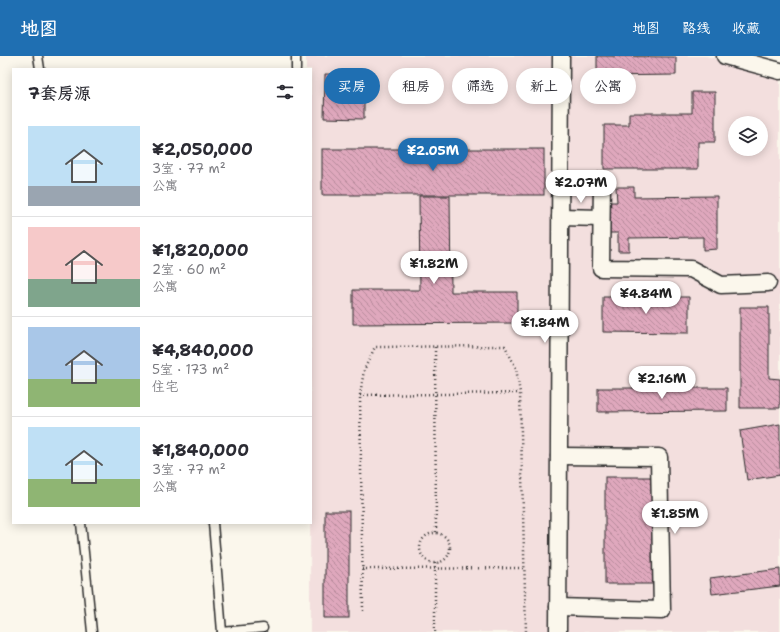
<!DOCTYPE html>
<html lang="zh">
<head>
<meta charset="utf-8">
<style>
  :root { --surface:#fff; --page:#f2f2f3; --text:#2b2b33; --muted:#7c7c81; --line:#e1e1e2; --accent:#1f6fb2 }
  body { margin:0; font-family:"Shantell Sans","LXGW WenKai TC",sans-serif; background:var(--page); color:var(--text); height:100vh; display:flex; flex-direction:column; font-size:15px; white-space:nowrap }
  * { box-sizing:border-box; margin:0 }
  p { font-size:13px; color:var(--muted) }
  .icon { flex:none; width:22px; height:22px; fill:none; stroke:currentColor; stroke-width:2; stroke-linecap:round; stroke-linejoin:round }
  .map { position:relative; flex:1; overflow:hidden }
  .drawer { position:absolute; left:12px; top:12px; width:300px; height:456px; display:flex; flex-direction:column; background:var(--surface); border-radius:0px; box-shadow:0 2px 10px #0003 }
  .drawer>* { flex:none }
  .hud { position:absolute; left:324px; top:12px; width:380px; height:36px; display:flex; gap:8px }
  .fabs { position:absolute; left:728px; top:60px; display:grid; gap:8px }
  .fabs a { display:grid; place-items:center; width:40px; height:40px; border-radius:50%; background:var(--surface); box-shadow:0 2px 10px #0003; font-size:20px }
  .price { position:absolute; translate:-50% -34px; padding:0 9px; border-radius:14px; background:#fff; color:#222; font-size:13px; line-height:26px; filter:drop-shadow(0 1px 2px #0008) }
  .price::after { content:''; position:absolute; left:50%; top:24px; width:12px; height:9px; margin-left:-6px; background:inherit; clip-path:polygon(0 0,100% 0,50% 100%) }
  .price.active { background:var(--accent); color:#fff }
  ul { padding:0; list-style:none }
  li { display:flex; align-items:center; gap:12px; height:100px; padding:0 16px }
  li+li { border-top:1px solid var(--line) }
  li span { display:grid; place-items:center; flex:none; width:112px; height:80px; border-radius:0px; color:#555 }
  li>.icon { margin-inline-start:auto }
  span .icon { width:48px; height:48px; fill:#fffc; stroke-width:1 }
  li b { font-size:17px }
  h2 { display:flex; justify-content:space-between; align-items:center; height:48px; padding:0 16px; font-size:17px }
  .pill { padding:0 14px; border-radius:18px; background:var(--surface); box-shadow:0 2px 10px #0003; font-size:14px; line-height:36px }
  .pill.active { background:var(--accent); color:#fff }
  header { display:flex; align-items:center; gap:24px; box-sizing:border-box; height:56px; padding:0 20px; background:var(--accent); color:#fff }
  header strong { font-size:19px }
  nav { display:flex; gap:22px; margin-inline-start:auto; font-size:14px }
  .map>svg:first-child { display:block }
</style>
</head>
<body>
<header>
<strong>地图</strong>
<nav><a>地图</a><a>路线</a><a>收藏</a></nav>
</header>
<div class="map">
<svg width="780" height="576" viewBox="0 0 780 576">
  <defs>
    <pattern id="building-back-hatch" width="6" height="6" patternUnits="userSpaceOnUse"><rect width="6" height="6" fill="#dfa8bd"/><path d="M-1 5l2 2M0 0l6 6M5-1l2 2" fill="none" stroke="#b5899a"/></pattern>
  </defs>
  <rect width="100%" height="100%" fill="#fbf7ec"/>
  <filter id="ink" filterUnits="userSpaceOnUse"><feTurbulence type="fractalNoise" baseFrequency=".025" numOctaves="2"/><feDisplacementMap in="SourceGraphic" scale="8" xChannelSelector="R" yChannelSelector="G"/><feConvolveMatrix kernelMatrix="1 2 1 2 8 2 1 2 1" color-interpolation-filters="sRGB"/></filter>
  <g filter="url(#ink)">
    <!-- built -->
    <path fill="#f3dfde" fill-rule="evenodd" d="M306,0H706L780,21V576H310L311,13H306ZM735,67H761V93H735Z"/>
    <!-- building -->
    <g fill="url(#building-back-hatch)" stroke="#2b2b2b">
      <path d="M597,0L676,1V19L597,20Z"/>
      <path d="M325,18L364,19V63L324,62Z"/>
      <path d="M692,36H715V86H698V113H604V69H629V57H692Z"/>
      <rect x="322" y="93" width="222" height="46"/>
      <path d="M616,131H634V141L717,140V193L703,194V181L629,182V195H618V177H609L608,146H617Z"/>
      <path d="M419,140H450L451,236H517V267L353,268V234H420Z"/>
      <path d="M603,241H689V277L603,276Z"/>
      <path d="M740,251H769V322L780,323V352H740Z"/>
      <path d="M598,332H727V355L598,356Z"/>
      <path d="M780,368V419L747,424L740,375Z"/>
      <rect x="605" y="421" width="51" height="107"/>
      <rect x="325" y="455" width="24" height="107"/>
      <path d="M780,513V530L712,538L710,522Z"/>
    </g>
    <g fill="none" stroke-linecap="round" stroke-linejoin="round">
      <defs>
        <g id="lane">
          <path d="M38,0L40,13"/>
          <path d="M296,13V0"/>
          <path d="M81,467L92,576"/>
          <path d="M213,467L222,576"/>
          <path d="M222,576L263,572"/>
        </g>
        <g id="street">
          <path d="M725,0L780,15"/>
          <path d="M602,124L601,212L691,213L721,229L768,227"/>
          <path d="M560,161L601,162"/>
          <path d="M558,551L662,554L659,401L559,400"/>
          <path d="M558,576L561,0"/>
        </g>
      </defs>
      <!-- lane casing -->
      <use href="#lane" stroke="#2b2b2b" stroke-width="11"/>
      <!-- street casing -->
      <use href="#street" stroke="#2b2b2b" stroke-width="19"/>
      <!-- path -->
      <g stroke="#2b2b2b" stroke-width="2.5" stroke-dasharray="1 3" stroke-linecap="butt">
        <path d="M435,291L436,477"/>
        <path d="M360,339L520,337"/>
        <circle cx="435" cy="492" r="15"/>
        <path d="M435,507V576"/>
        <path d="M362,513L525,512"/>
        <path d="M363,555L360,339L364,314L375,291L505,290L516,312L520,337L526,576"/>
      </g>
      <!-- lane -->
      <use href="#lane" stroke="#fbf7ec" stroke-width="8"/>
      <!-- street -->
      <use href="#street" stroke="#fbf7ec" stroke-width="16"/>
    </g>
  </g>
</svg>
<div class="fabs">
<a><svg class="icon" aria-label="layers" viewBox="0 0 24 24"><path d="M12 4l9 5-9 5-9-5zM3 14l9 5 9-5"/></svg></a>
</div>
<b class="price active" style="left:433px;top:116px">¥2.05M</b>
<b class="price" style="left:581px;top:148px">¥2.07M</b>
<b class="price" style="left:434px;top:229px">¥1.82M</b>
<b class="price" style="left:646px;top:259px">¥4.84M</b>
<b class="price" style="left:545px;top:288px">¥1.84M</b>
<b class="price" style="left:662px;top:344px">¥2.16M</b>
<b class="price" style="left:675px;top:479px">¥1.85M</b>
<div class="hud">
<a class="pill active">买房</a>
<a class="pill">租房</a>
<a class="pill">筛选</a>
<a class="pill">新上</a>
<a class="pill">公寓</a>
</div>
<section class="drawer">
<h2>7套房源<svg class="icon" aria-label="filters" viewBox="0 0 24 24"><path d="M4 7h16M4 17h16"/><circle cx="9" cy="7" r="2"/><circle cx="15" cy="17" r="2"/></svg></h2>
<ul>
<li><span style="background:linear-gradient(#bfe0f5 75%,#9aa5b1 0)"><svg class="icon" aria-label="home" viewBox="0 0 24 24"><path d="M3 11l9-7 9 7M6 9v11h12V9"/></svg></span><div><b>¥2,050,000</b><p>3室 · 77 m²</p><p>公寓</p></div></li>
<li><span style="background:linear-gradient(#f6c9c9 65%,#7fa58c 0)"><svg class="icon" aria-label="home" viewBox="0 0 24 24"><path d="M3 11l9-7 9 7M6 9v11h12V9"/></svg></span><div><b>¥1,820,000</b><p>2室 · 60 m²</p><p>公寓</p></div></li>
<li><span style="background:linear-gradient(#a9c7e8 65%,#8fb573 0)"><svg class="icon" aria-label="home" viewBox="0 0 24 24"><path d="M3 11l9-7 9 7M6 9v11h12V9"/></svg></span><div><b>¥4,840,000</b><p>5室 · 173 m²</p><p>住宅</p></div></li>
<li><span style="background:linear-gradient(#bfe0f5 65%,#8fb573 0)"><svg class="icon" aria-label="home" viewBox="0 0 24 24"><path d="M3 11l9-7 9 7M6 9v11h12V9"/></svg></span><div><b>¥1,840,000</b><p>3室 · 77 m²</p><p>公寓</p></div></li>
</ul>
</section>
</div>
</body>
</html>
